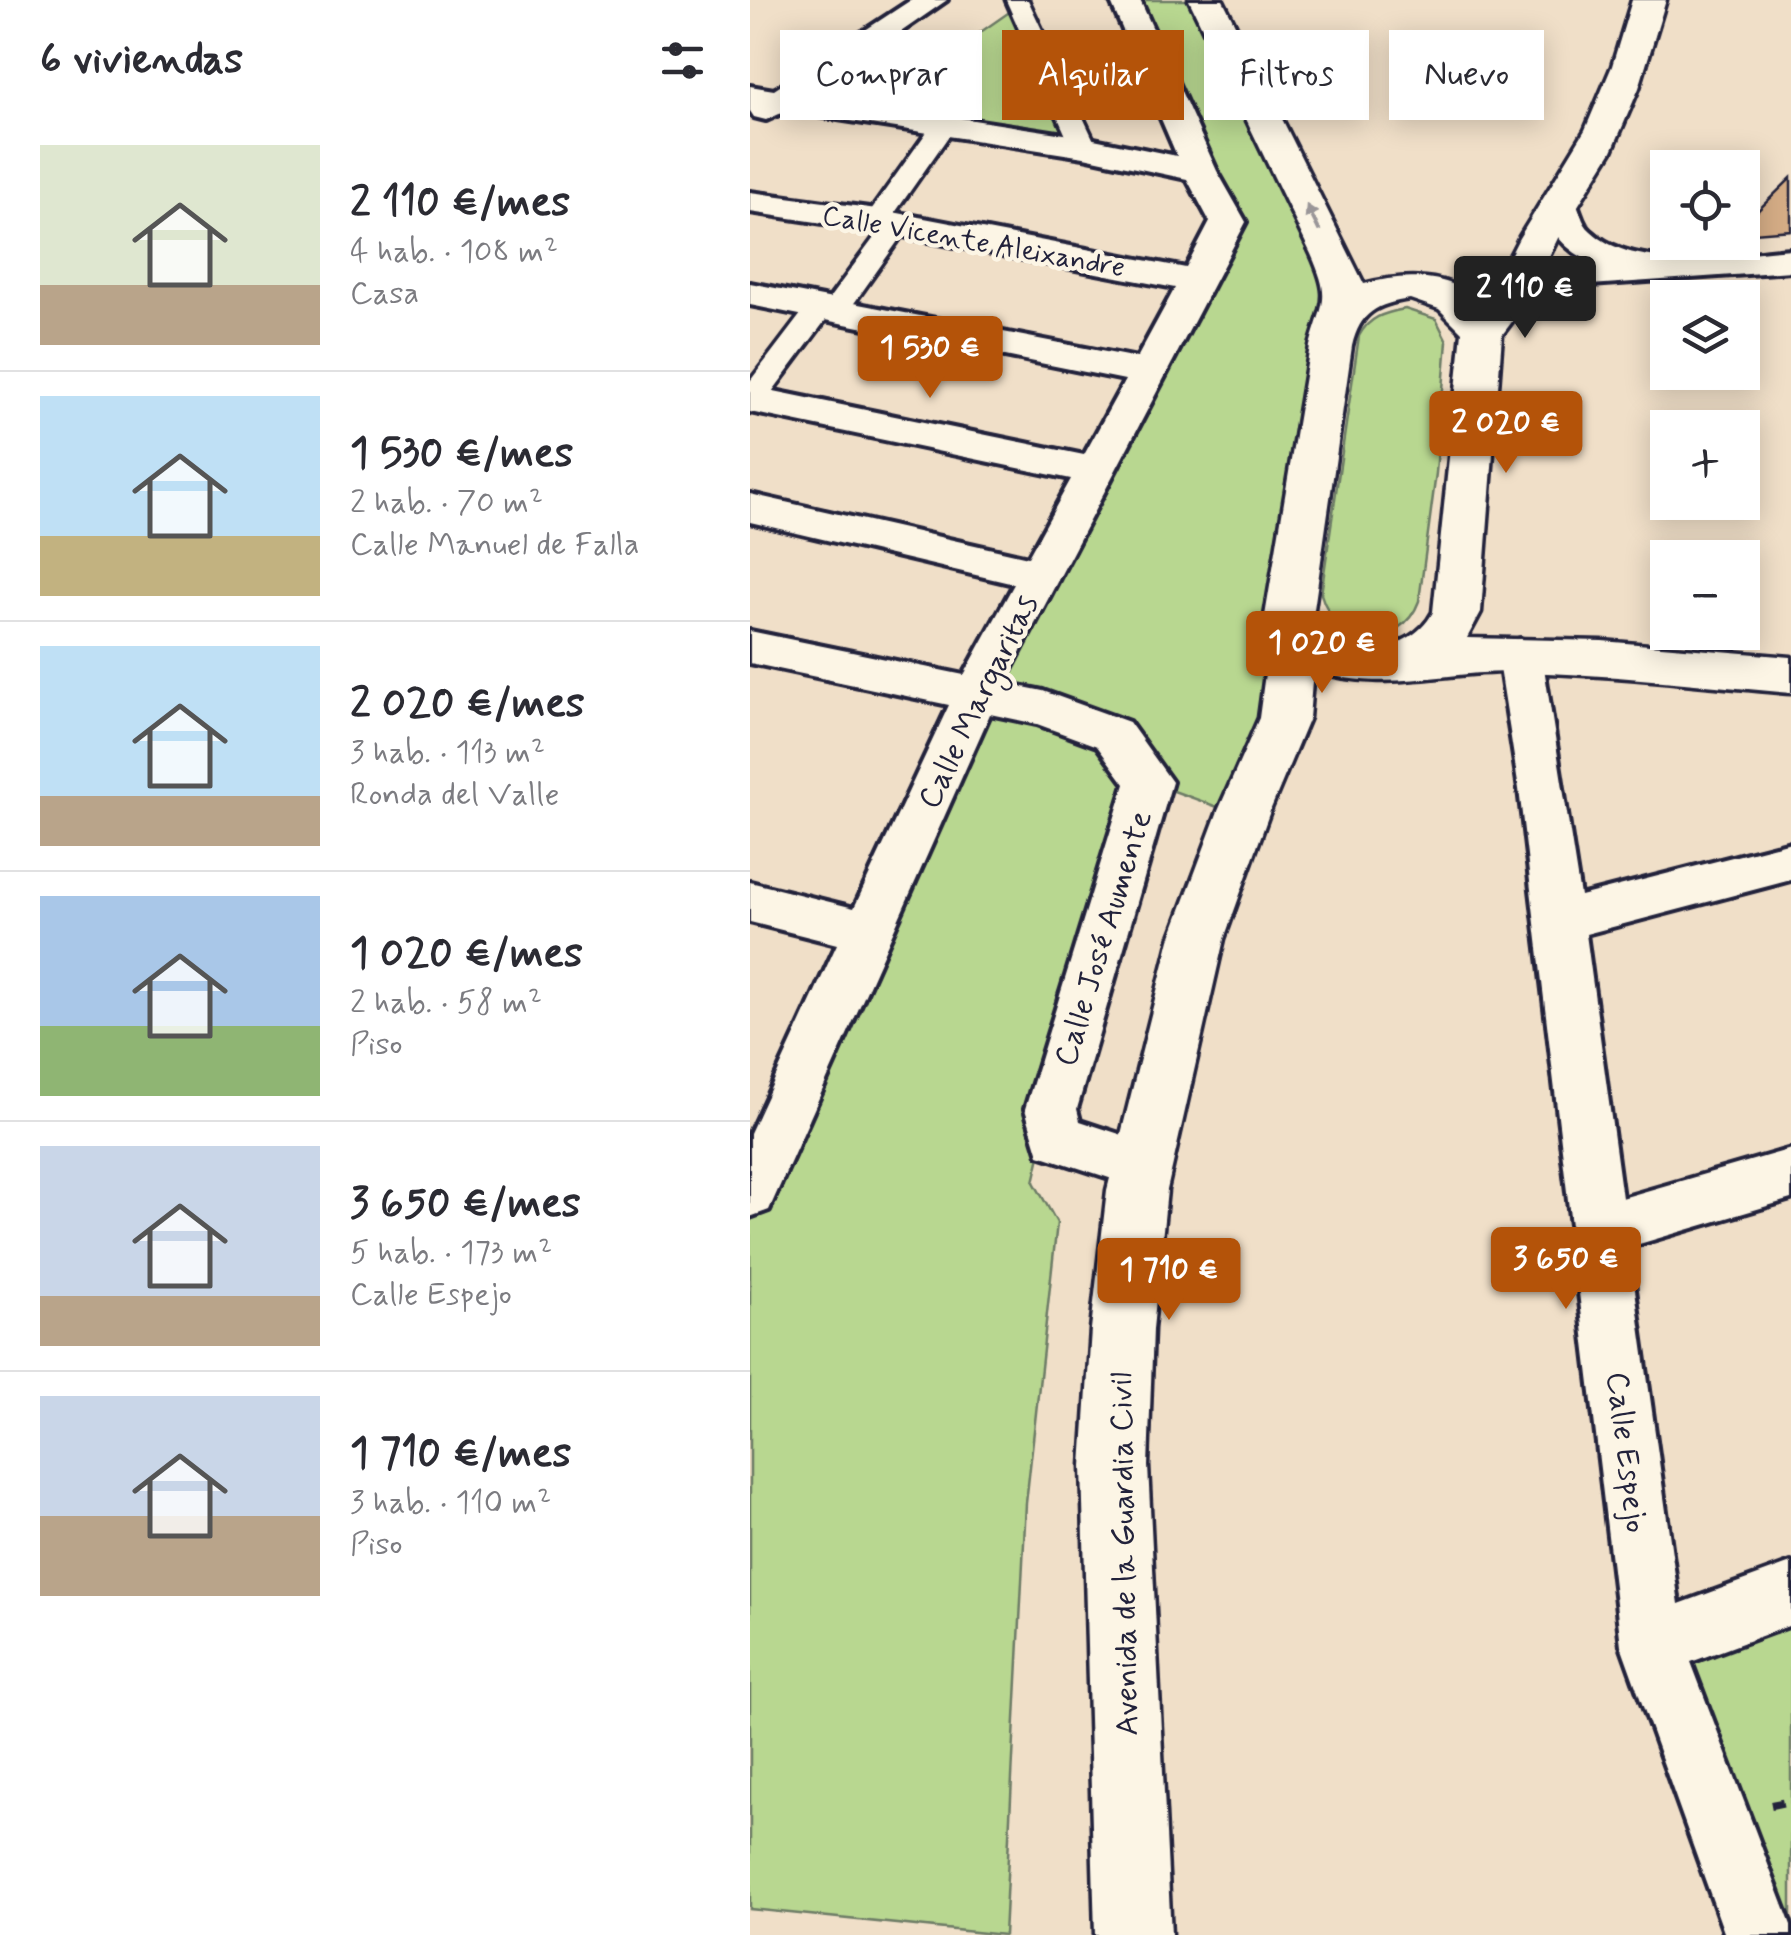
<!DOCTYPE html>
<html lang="es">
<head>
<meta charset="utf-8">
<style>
  :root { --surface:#fff; --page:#f7f7f7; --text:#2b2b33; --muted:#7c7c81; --line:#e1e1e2; --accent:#b45309 }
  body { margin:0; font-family:Mynerve,sans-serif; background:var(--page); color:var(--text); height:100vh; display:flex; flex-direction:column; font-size:38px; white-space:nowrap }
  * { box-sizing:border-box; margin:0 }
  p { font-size:32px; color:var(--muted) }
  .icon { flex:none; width:55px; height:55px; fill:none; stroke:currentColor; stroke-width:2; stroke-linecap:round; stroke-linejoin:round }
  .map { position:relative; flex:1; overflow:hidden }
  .sheet { display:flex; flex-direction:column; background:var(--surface); width:750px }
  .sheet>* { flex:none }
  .guide { position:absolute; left:30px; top:30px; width:860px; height:90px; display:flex; gap:20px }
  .buttons { position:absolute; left:900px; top:150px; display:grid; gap:20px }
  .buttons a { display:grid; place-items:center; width:110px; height:110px; border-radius:0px; background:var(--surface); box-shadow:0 5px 25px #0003; font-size:50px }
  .price { position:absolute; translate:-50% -85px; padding:0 22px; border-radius:10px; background:var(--accent); color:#fff; font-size:32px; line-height:65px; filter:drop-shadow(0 2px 5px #0008) }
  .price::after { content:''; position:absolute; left:50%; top:60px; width:30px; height:22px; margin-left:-15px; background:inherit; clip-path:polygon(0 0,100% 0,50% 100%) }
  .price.on { background:#222; color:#fff }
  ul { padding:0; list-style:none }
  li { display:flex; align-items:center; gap:30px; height:250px; padding:0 40px }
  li+li { border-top:2px solid var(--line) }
  li span { display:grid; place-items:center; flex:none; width:280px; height:200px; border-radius:0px; color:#555 }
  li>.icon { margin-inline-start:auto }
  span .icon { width:120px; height:120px; fill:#fffc; stroke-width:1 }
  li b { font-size:42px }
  h2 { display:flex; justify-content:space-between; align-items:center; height:120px; padding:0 40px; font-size:42px }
  .pill { padding:0 35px; border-radius:0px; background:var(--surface); box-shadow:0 5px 25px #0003; font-size:35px; line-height:90px }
  .pill.on { background:var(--accent); color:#fff }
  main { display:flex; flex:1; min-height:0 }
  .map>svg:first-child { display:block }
</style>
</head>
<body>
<main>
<section class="sheet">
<h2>6 viviendas<svg class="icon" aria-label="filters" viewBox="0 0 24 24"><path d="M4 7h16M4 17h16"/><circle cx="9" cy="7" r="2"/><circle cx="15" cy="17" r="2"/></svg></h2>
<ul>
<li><span style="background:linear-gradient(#dfe7d0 70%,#b9a48a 0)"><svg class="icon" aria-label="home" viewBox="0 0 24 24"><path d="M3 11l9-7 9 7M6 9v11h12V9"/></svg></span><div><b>2 110 €/mes</b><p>4 hab. · 108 m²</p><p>Casa</p></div></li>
<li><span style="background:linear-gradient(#bfe0f5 70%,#c2b280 0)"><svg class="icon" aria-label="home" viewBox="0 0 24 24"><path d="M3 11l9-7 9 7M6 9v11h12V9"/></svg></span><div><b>1 530 €/mes</b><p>2 hab. · 70 m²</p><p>Calle Manuel de Falla</p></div></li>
<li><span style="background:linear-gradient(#bfe0f5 75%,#b9a48a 0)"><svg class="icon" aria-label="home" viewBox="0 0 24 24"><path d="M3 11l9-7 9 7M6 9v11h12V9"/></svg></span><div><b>2 020 €/mes</b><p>3 hab. · 113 m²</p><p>Ronda del Valle</p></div></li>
<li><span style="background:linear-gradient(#a9c7e8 65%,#8fb573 0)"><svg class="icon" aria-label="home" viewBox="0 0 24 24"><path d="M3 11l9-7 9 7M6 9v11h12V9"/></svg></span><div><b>1 020 €/mes</b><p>2 hab. · 58 m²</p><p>Piso</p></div></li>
<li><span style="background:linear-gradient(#c9d6e8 75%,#b9a48a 0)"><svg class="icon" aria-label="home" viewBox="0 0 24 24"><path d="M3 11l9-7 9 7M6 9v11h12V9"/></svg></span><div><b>3 650 €/mes</b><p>5 hab. · 173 m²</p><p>Calle Espejo</p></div></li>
<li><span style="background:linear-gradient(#c9d6e8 60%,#b9a48a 0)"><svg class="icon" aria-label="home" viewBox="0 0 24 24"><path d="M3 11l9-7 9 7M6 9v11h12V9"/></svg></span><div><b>1 710 €/mes</b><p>3 hab. · 110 m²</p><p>Piso</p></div></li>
</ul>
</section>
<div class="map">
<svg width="1041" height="1935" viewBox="0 0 1041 1935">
  <rect width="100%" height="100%" fill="#f0dfc8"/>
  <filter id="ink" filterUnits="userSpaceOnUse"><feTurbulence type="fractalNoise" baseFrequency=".01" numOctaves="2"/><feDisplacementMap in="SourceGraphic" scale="20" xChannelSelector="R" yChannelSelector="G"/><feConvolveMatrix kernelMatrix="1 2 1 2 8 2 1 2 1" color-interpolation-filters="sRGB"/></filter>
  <g filter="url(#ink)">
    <!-- green -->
    <g fill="#b8d790" stroke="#6d7c66" stroke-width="2.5">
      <path d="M375,0H457L594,308L537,666L470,808L399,782L301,1109L284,1182L307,1223L276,1503L254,1935L0,1909V1192L477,222Z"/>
      <path d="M268,6L334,147L117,111Z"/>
      <path d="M655,309L686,319L697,341L686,473L669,601C651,651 585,644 571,594L609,336C619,317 634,313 655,309Z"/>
      <path d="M1041,1594V1935L903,1645Z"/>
    </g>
    <!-- building -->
    <path fill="#d5ad86" stroke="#22223b" stroke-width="2.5" d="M1041,178V230L992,234V226Z"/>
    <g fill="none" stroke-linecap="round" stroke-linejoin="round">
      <defs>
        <g id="pedestrian">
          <path d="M256,0H278L347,147L343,152L334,155L321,147Z"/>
          <path d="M195,117L207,124L142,217L156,218L160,224L95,316L78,317L10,408L0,410V381L61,301L78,300L132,227L118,226L114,220L186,119Z"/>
        </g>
        <g id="minor">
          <path d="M161,0H197L60,95L334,137L427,156L360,0H390L467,171L496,222L254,683L293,691L379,722L422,782L327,1109L330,1121L412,1148L420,1165L412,1182L393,1189L289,1155L275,1109L375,784L347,746L287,724L240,714L19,1210L0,1217V1133L87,944L0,922V882L104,908L199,705L0,663V631L214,675L264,584L0,522V494L278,557L321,479L0,412V386L334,455L375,380L0,305V283L387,358L425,288L127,231L0,212V192L127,209L436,268L460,222L437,179L334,157L36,111L16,120L4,117L0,111V86L24,90Z"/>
          <path d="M811,194L823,197C831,208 830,222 841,231C888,275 982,253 1041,249V271L826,286L775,306L762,309L749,306L744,298C759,276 816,265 843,263C817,251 799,233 794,204L799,197Z"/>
          <path d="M770,639L785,644L792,655L830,896L1041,842V880L836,934L872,1198L1041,1149V1199L879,1247L929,1604L1041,1563V1625L941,1662L1041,1925V1935H975L871,1645L769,789L748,655L755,644Z"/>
        </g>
        <path id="tertiary" d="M439,0H473L614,284C656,273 702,273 735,305L769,238L835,130L862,66L882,0H916L889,88L862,151L808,238L776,303L752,335L731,612L717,638L852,641L1041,657V693C947,685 853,673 759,672C691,672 629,693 563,670L559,718L520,811L474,939L417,1190L403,1329L398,1466L421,1935H345L332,1466L341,1329L357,1190L420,939L468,811L509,718L521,629L515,616L560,346C572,301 582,301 561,254ZM660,299L689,309L712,332L683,612C661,655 587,665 563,616L602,346C610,312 627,304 660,299Z"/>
      </defs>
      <!-- pedestrian casing -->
      <use href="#pedestrian" stroke="#22223b" stroke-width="7"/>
      <!-- minor casing -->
      <use href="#minor" stroke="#22223b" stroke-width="8"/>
      <!-- tertiary casing -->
      <use href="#tertiary" stroke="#22223b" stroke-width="7"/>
      <!-- path -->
      <path stroke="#22223b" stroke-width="8" stroke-dasharray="12 9" stroke-linecap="butt" d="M1021,1805L1041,1801"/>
      <!-- pedestrian -->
      <use href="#pedestrian" fill="#fcf5e5" fill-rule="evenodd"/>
      <!-- minor -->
      <use href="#minor" fill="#fcf5e5" fill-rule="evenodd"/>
      <!-- tertiary -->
      <use href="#tertiary" fill="#fcf5e5" fill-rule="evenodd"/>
    </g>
    <!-- one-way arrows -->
    <defs><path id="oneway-solid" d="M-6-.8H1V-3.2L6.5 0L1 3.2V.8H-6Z" transform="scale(2.5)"/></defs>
    <use fill="#9a9698" href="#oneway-solid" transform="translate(563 218) rotate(-116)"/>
  </g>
  <g text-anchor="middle" stroke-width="9" stroke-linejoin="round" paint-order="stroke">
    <!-- far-street labels -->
    <g font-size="28" fill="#22223b" stroke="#fcf5e5">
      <text transform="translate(224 240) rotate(10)" y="10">Calle Vicente Aleixandre</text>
    </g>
    <!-- street labels -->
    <g font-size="32" fill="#22223b" stroke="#fcf5e5">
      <text transform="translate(227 701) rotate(-64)" y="11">Calle Margaritas</text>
      <text transform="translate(352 938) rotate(-73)" y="11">Calle José Aumente</text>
      <text transform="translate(878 1452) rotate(83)" y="11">Calle Espejo</text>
      <text transform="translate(373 1554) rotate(-91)" y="11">Avenida de la Guardia Civil</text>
    </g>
  </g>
</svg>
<div class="buttons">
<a><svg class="icon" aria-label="locate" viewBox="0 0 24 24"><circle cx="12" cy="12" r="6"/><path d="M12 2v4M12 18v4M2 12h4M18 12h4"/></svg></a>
<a><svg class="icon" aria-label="layers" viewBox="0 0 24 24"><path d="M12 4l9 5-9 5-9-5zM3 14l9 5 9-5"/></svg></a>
<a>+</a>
<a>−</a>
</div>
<b class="price on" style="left:775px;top:341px">2 110 €</b>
<b class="price" style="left:180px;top:401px">1 530 €</b>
<b class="price" style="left:756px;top:476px">2 020 €</b>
<b class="price" style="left:572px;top:696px">1 020 €</b>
<b class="price" style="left:816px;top:1312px">3 650 €</b>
<b class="price" style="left:419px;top:1323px">1 710 €</b>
<div class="guide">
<a class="pill">Comprar</a>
<a class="pill on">Alquilar</a>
<a class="pill">Filtros</a>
<a class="pill">Nuevo</a>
</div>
</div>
</main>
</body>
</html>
